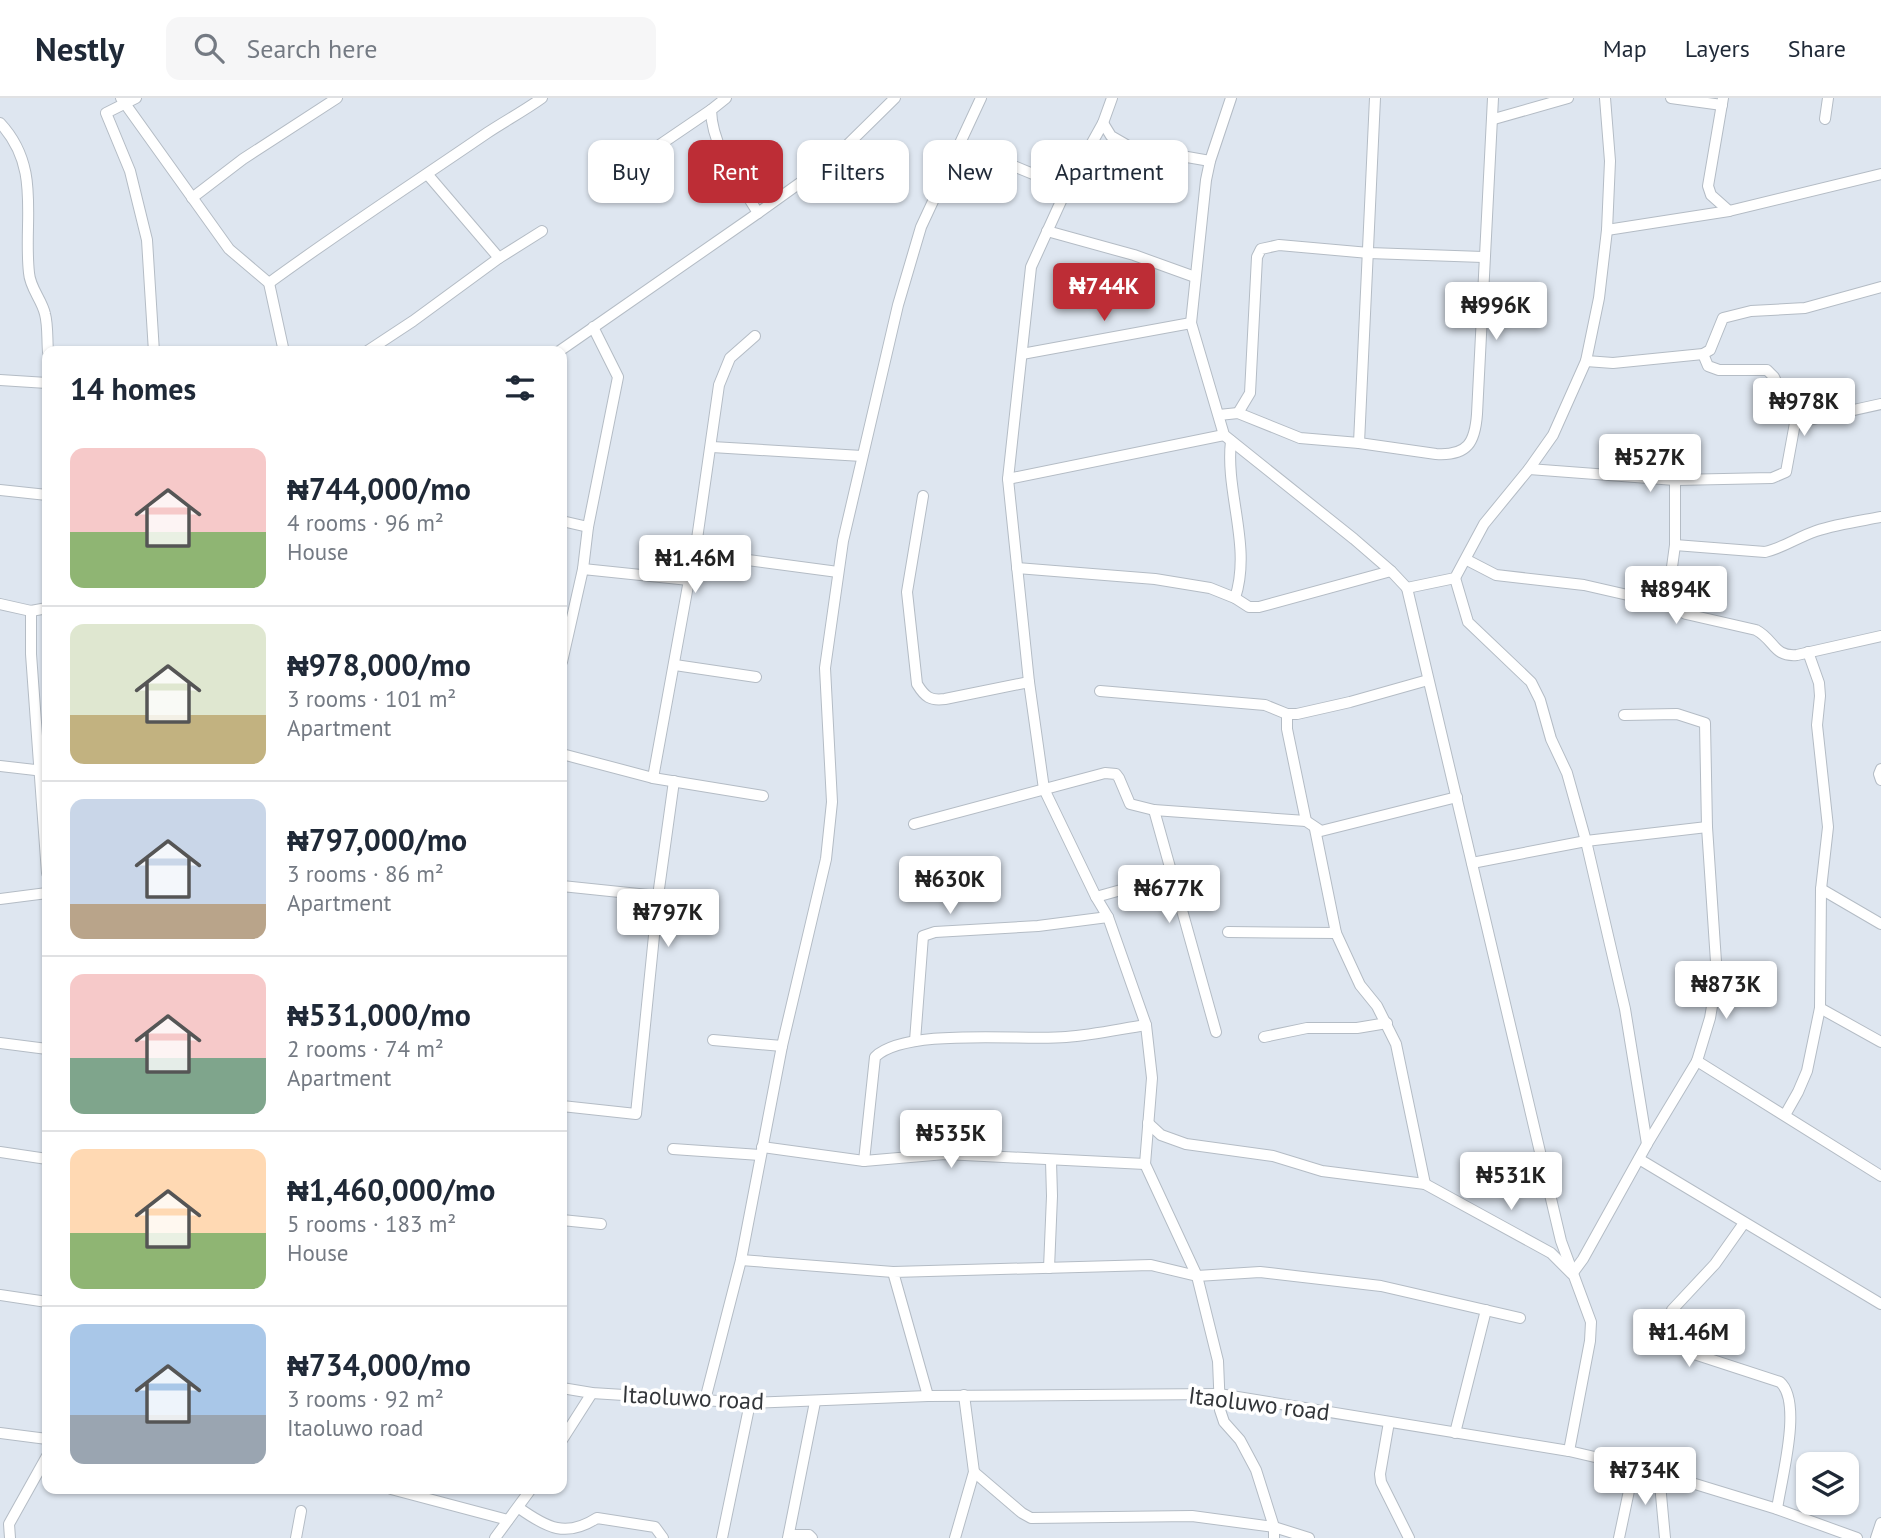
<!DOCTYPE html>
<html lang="en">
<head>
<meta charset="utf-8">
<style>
  :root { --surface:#fff; --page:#f6f6f7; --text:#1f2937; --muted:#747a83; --line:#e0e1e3; --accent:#bd2d36 }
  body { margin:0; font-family:"PT Sans",sans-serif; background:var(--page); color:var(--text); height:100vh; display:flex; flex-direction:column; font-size:26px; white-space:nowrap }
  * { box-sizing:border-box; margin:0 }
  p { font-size:23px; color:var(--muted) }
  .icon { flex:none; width:38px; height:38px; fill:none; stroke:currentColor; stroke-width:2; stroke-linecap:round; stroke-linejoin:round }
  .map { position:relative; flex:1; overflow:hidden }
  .drawer { position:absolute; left:42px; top:248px; width:525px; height:1148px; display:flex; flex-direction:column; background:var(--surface); border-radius:14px; box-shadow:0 2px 5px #0004 }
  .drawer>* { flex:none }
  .guide { position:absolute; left:588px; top:42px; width:665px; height:63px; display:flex; gap:14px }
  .tools { position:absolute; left:1796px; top:1354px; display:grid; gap:14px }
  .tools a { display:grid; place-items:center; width:63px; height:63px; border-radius:14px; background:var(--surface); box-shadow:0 2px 5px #0004; font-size:35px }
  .price { position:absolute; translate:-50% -60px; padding:0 16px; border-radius:7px; background:#fff; color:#222; font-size:23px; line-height:46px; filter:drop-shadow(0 2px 4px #0008) }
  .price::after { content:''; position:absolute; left:50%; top:42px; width:21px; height:16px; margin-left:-10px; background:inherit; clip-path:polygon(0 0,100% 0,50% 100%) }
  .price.selected { background:var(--accent); color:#fff }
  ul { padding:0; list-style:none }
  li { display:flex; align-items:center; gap:21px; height:175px; padding:0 28px }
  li+li { border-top:2px solid var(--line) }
  li span { display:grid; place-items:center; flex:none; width:196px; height:140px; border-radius:14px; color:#555 }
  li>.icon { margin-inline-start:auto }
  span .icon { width:84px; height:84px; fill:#fffc; stroke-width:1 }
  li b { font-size:30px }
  h2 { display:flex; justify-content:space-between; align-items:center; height:84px; padding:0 28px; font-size:30px }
  .tag { padding:0 24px; border-radius:14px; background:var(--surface); box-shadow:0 2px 5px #0004; font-size:24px; line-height:63px }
  .tag.selected { background:var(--accent); color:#fff }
  header { display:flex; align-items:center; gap:42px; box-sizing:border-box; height:98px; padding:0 35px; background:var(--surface); border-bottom:2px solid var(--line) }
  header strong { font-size:33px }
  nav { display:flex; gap:38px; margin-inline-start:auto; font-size:24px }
  .search { width:490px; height:63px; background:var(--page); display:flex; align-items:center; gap:18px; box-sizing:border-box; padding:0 24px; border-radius:14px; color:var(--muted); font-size:26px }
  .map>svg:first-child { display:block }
</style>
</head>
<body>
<header>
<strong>Nestly</strong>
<div class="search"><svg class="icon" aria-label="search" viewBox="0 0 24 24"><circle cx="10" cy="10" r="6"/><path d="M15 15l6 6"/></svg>Search here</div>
<nav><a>Map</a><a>Layers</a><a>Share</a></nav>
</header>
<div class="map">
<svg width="1881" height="1440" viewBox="0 0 1881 1440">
  <rect width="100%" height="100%" fill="#dee6f0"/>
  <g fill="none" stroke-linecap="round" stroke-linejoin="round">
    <defs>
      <g id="minor">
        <path d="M121,0L229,151L269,185L284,254"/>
        <path d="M136,0L106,15L130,73L147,142L154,254"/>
        <path d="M726,0L711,12C712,50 739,83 758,115L832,62L895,0"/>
        <path d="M1112,0L1103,25L1067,90L1031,169L1008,381L1029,584L1044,691L1096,799L1108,819L1146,927L1152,980L1145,1066L1197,1178L1218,1263L1220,1312L1224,1324L1240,1342L1256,1372L1274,1429V1440"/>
        <path d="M1231,0L1210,63L1206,82L1191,225L1224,337L1354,441L1391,473L1407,490"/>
        <path d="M1671,0L1722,7"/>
        <path d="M1723,0L1708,88L1711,97L1729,113"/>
        <path d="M1494,21L1568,0"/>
        <path d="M1825,21L1828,0"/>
        <path d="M0,25C42,70 23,121 29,175C30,190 42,202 45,216C48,227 47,242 48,254"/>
        <path d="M1103,25L1111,38L1130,49L1210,63"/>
        <path d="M960,46L1067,90"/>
        <path d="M639,61L711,12"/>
        <path d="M192,100L243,61L337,0"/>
        <path d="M1607,132L1729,113L1881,76"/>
        <path d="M1047,133L1134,157L1195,179"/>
        <path d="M499,160L542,133"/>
        <path d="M269,185C340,133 414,85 487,35C505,23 524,13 542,0"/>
        <path d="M366,254L413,223L499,160L428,77"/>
        <path d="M558,254L758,115"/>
        <path d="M1022,256L1191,225"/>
        <path d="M1703,256L1708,268L1719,272H1767L1774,279L1795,325L1881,306"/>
        <path d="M1586,263L1613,265L1703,256L1710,252L1723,220L1751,213L1805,210L1881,189"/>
        <path d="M0,282L47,285"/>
        <path d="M1238,315L1250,295L1257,159L1261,151L1279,147L1369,155L1483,159"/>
        <path d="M1219,317L1238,315L1300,340L1359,345L1436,356C1468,358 1475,344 1477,316L1493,0"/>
        <path d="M1231,343C1225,395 1252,448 1235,500"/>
        <path d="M1359,345L1375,0"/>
        <path d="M712,349L862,358"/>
        <path d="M1529,371L1675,382L1772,380L1786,374L1795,325"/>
        <path d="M1008,381L1224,337"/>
        <path d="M0,392L47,397"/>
        <path d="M923,398L907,494L917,586C925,599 930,603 945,601L1029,584"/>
        <path d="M562,423L588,429"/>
        <path d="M1675,447L1765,454C1783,450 1798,439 1816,433C1837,426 1860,423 1881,419"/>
        <path d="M695,455L719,287L730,260L755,238"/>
        <path d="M1467,462L1496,477L1584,487L1667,506L1686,516L1756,532C1775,542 1773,559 1797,557L1881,538"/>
        <path d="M1017,470L1155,481L1210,490L1235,500L1249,509H1259L1391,473"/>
        <path d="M583,471L588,429L618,279L593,229"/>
        <path d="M1455,480L1468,524L1531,584L1540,602L1551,641L1567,675L1586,743L1625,911L1647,1046"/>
        <path d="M0,506L31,513L47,510"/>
        <path d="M1667,506L1675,447V382"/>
        <path d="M31,513V556L47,775"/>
        <path d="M562,564L583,471L689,482L695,455L838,474"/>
        <path d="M675,567L756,579"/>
        <path d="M1100,593L1265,607L1287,616H1297L1350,604L1428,582"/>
        <path d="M1287,616V631L1306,723"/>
        <path d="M562,656L653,680L763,698"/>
        <path d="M0,668L44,673"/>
        <path d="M1881,671L1879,676L1881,682"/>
        <path d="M653,680L689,482"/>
        <path d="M1154,712L1216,934"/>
        <path d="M914,726L1105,675L1116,676L1119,680L1130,706L1154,712L1306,723L1321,733L1457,699"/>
        <path d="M1315,731L1336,835L1360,887L1377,908L1396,946L1425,1086"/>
        <path d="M1472,765L1586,743L1707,729"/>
        <path d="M562,788L658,798"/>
        <path d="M1821,791L1881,826"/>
        <path d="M1096,799L1171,778"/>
        <path d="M0,801L47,795"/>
        <path d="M1228,834L1336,835"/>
        <path d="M1820,910L1881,944"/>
        <path d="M1264,939L1307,930H1357L1387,925"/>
        <path d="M713,942L782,948"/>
        <path d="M915,943L923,838L935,834L1038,828L1108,819"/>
        <path d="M0,945L47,951"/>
        <path d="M1697,963L1881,1078"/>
        <path d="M562,1008L636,1016L658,798L674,683"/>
        <path d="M1785,1017L1798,994L1807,973L1820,910L1821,791L1828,729L1817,627L1820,598L1819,585L1808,554"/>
        <path d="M1148,1025L1161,1037L1186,1046L1273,1058L1322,1073L1425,1086L1551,1155L1572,1176L1583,1161L1647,1046L1697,963L1710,920L1717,879L1707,729L1705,625L1677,616L1624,617"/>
        <path d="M762,1049L864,1063L945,1056L1145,1066"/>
        <path d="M673,1051L760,1057"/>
        <path d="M0,1054L47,1061"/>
        <path d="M1639,1061L1881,1206"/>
        <path d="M864,1063L875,959C906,929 1022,943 1066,939C1093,937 1120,931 1146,927"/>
        <path d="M562,1122L601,1126"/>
        <path d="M1744,1125L1715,1166L1672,1212C1666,1230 1671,1245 1688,1254L1780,1284C1803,1304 1781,1382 1777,1411"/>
        <path d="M741,1162L893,1174"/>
        <path d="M1049,1170L1052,1098L1051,1063"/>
        <path d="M0,1197L47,1204"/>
        <path d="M562,1290L592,1295L750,1305L928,1298L1219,1296L1569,1353L1646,1371L1777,1411L1857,1440"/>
        <path d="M928,1298L893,1174L1151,1167L1197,1178L1260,1174L1381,1188L1520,1220"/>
        <path d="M705,1302L741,1162L782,948L826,761L832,704L825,570L843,443L898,207L921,129L981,0"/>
        <path d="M1389,1324L1380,1376L1381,1384L1409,1440"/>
        <path d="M0,1335L47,1341"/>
        <path d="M1455,1335L1486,1212"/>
        <path d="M562,1342L592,1295"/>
        <path d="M1569,1353L1590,1243L1591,1224L1561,1143L1407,490L1455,480L1484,426L1529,371L1553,337L1586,263L1599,200L1607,132L1610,63L1605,0"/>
        <path d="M974,1374L1022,1415L1031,1420L1192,1418L1274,1429L1309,1440"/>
        <path d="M1659,1375L1665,1440"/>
        <path d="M391,1391L508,1422"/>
        <path d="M519,1410C547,1430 566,1440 597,1420L655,1429L663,1440"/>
        <path d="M789,1437H809L812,1440"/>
        <path d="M10,1440L9,1426L47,1358"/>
        <path d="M296,1440L301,1413"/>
        <path d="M495,1440L531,1391"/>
        <path d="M722,1440L750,1305"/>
        <path d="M788,1440L815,1304"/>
        <path d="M955,1440L974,1374L964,1297"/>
        <path d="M1619,1440L1634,1369"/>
        <path d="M1876,1440L1881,1425"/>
      </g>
    </defs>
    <!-- minor casing -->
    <use href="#minor" stroke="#b4bcc5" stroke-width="12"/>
    <!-- minor -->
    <use href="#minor" stroke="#fff" stroke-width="10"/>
  </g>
  <g text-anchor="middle" stroke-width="7" stroke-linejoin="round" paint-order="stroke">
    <!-- street labels -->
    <g font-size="24" fill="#33363a" stroke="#fff">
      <text transform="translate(693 1300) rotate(3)" y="8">Itaoluwo road</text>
      <text transform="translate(1259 1306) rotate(7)" y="8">Itaoluwo road</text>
    </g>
  </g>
</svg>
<div class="tools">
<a><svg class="icon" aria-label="layers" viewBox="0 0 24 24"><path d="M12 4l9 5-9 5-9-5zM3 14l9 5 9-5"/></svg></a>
</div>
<b class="price selected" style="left:1104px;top:225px">₦744K</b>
<b class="price" style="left:1496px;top:244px">₦996K</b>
<b class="price" style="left:1804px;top:340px">₦978K</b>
<b class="price" style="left:1650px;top:396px">₦527K</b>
<b class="price" style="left:695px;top:497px">₦1.46M</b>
<b class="price" style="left:1676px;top:528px">₦894K</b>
<b class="price" style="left:950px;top:818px">₦630K</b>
<b class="price" style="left:1169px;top:827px">₦677K</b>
<b class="price" style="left:668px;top:851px">₦797K</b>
<b class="price" style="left:1726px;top:923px">₦873K</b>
<b class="price" style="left:951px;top:1072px">₦535K</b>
<b class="price" style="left:1511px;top:1114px">₦531K</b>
<b class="price" style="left:1689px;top:1271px">₦1.46M</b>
<b class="price" style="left:1645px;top:1409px">₦734K</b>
<div class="guide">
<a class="tag">Buy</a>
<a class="tag selected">Rent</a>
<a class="tag">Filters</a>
<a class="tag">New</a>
<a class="tag">Apartment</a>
</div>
<section class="drawer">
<h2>14 homes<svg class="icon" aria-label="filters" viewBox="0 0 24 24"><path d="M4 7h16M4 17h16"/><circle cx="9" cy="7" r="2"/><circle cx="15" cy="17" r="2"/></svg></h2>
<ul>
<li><span style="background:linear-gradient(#f6c9c9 60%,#8fb573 0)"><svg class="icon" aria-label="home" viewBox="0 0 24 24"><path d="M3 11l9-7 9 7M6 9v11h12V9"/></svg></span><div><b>₦744,000/mo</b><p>4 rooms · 96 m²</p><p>House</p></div></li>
<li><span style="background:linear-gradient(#dfe7d0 65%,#c2b280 0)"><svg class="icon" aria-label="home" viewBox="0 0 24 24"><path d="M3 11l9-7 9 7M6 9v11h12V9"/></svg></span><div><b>₦978,000/mo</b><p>3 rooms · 101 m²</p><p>Apartment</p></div></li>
<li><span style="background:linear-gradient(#c9d6e8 75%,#b9a48a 0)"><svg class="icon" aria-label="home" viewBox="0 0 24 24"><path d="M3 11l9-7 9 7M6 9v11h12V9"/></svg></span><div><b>₦797,000/mo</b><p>3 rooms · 86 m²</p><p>Apartment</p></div></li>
<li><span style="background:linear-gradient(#f6c9c9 60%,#7fa58c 0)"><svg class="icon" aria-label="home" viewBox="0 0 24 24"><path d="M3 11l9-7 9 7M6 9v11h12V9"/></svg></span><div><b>₦531,000/mo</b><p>2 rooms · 74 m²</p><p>Apartment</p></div></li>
<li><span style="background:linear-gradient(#ffd9b3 60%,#8fb573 0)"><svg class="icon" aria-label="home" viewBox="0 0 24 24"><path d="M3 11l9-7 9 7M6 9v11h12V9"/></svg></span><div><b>₦1,460,000/mo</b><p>5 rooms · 183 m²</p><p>House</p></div></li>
<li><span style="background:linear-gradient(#a9c7e8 65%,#9aa5b1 0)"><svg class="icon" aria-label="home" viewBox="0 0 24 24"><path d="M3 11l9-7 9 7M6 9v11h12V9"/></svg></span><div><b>₦734,000/mo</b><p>3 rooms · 92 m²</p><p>Itaoluwo road</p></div></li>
</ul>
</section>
</div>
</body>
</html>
